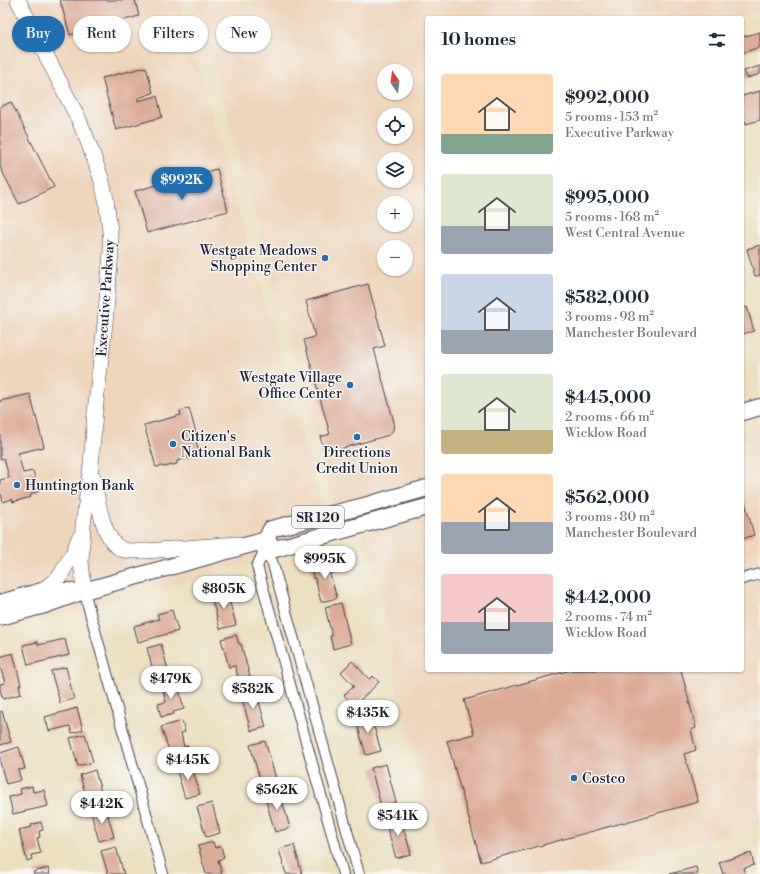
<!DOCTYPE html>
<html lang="en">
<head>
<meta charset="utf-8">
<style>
  :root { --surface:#fff; --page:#f2f2f3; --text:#1f2937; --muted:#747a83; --accent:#1f6fb2 }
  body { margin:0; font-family:"Libre Bodoni",serif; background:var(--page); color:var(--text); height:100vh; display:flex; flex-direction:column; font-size:15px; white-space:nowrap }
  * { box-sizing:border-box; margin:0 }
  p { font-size:13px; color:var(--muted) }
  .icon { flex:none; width:22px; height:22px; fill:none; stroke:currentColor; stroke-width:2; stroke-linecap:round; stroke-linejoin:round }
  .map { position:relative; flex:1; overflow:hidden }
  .panel { position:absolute; left:425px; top:16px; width:319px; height:656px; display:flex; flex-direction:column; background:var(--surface); border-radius:4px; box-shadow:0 1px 3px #0004 }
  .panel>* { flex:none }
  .guide { position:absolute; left:12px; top:16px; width:353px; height:36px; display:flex; gap:8px }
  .needle { width:26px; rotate:346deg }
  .buttons { position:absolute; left:377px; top:64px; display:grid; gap:8px }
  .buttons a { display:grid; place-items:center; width:36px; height:36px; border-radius:50%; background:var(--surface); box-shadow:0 1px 3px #0004; font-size:20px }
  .price { position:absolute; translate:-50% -34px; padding:0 9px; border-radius:14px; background:#fff; color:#222; font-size:13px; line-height:26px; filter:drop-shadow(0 1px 2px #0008) }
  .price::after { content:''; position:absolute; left:50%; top:24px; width:12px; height:9px; margin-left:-6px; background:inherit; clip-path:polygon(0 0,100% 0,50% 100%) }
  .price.active { background:var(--accent); color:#fff }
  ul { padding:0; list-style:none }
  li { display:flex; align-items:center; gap:12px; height:100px; padding:0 16px }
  li span { display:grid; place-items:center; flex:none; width:112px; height:80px; border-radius:4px; color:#555 }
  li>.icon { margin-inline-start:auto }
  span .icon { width:48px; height:48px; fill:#fffc; stroke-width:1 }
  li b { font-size:17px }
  h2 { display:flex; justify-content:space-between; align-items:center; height:48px; padding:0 16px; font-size:17px }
  .tag { padding:0 14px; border-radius:18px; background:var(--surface); box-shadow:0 1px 3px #0004; font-size:14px; line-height:36px }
  .tag.active { background:var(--accent); color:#fff }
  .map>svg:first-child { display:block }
</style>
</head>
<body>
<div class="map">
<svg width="760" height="874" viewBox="0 0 760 874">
  <rect width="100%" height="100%" fill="#f6f6f2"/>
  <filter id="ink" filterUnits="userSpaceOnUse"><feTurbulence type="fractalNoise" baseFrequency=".025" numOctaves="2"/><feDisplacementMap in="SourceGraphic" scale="8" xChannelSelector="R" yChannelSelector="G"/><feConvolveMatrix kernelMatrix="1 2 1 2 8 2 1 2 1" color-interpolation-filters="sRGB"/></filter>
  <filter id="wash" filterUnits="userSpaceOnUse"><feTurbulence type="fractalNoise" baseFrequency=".012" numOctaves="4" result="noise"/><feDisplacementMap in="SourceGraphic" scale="16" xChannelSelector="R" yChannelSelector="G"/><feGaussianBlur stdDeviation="0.9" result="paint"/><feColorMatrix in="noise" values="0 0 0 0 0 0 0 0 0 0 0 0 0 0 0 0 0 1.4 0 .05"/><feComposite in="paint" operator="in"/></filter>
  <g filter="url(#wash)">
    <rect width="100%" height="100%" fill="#ece0bf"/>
    <!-- built -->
    <g fill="#efd6bb" fill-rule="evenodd">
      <path d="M0,0H179L332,541L9,629L0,594Z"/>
      <path d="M196,0H760V11L731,18H427V478L334,504ZM384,71H406V93H384ZM384,115H406V137H384ZM384,159H406V181H384ZM384,203H406V225H384ZM384,247H406V269H384Z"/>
      <path d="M760,426V825L581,874H448L398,694L390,635L375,576L362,533L427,515V670H742V431Z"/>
    </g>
    <g id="blocks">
      <!-- building -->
      <g fill="#ddac96">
        <path d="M60,0H135L139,16L70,35Z"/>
        <path d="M760,32V47L742,53V37Z"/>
        <path d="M760,66V74L747,78L744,71Z"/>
        <path d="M146,67L153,93L138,98V101L157,96L162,117L116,130L102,78Z"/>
        <path d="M760,91V120L746,124L745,121L742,122V96Z"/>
        <path d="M11,102L54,187L19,204L0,167V107Z"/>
        <path d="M217,169L228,211L147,233L135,191Z"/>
        <path d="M760,245V275L755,276L747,249Z"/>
        <path d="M368,284L385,346L374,349L394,422L393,430L389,435L333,451L332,447L324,450L320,437L330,434L304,340L315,337L306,301Z"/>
        <path d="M747,307L754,331L742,334V308Z"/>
        <path d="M30,394L44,447L18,453L23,473L33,471L39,491L31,494V497L13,502L12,499L3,502L1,494L0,495V480L9,478L4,458L0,459V401Z"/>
        <path d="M189,408L196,433H193L200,454L177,461V464L164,467L162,466L156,467L144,425L181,415L180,411Z"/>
        <path d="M742,492L754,535L742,539Z"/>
        <path d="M335,559L338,569L329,571L337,598L321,602L315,578L314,579L310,566Z"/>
        <path d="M227,592L236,625L220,629L211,596Z"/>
        <path d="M341,603L351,644L333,649L330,636H332L325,607Z"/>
        <path d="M172,610L178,631L138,642L134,626L159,619L157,614Z"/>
        <path d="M236,635L239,644H241L250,677L239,681L235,666L229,667L221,639Z"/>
        <path d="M65,639L69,655L28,665L23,645L38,642V645Z"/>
        <path d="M161,644L170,677L156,681L147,648Z"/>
        <path d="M13,653L21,685H19L21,694L3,699L0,690V684L5,683L0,666V657Z"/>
        <path d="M352,661L369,679L373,676L379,682L354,706L344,695L354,686L341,672Z"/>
        <path d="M66,667L74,699L60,703L51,671Z"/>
        <path d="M571,670H681L696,728L691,730L696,750L684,754L698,802L481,862L447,741L474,734L464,700Z"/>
        <path d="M177,682L184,709L173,712L174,714L161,717L158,704L166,702L162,685Z"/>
        <path d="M252,688L256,703L259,702L266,727L251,731L240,691Z"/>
        <path d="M77,708L83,730L72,733L70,726L49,731L45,717Z"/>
        <path d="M2,711L11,742L0,745V712Z"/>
        <path d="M370,713L381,751L366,755L355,717Z"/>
        <path d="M182,721L185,732L181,733L184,747L188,746L190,754L172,759L161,727Z"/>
        <path d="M85,734L93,762L78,766L70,738Z"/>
        <path d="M265,741L276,779L261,783L250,745Z"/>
        <path d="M19,747L25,769L18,770L21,780L6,784L0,762V753Z"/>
        <path d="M216,754L219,763L210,766L208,757Z"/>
        <path d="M191,764L200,794L185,798L176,768Z"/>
        <path d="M386,764L396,802L381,806L371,768Z"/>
        <path d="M95,770L104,803L89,808L80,775Z"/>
        <path d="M32,786L33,792L44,790L48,806L13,814L9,797L21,794L20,789Z"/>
        <path d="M279,790L290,828L275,832L264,794Z"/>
        <path d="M212,803L220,833L206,837L197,807Z"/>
        <path d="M106,809L114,837L99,841L91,813Z"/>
        <path d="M400,816L411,854L396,858L385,820Z"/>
        <path d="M41,822L43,830L39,831L40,837L37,838L41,853L31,855L32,859L27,861L19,830L32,827L31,825Z"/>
        <path d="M213,842L215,848L221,846L224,858L218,860L222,874H206L198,846Z"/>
        <path d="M294,845L302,874H286L279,849Z"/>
        <path d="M116,847L124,874H108L101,851Z"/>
        <path d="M751,853L754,865L744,868L746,874H723L719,862Z"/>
        <path d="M696,867L698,874H670Z"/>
        <path d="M48,868L50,874H34L33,872Z"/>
      </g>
    </g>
  </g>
  <g filter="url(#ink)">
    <use href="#blocks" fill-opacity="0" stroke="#403e4f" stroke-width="1"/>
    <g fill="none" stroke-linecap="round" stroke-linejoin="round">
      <defs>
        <g id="street">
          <path d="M260,542L263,554L257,566L343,874"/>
          <path d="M263,554L272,561L359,874"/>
          <path d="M742,579L760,574"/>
          <path d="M84,591L163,874"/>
        </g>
        <g id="secondary">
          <path d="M18,0L78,118L87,139L101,178L106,199L110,231L111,252L105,323L95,412L91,465L83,526L81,561L84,591"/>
          <path d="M93,477C97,496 102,539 121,549C129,552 138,551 146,551L237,544"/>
          <path d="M42,591L60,576L73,553L79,538"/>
        </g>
        <g id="primary">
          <path d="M742,412L760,407"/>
          <path d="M266,540L275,549L427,507"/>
          <path d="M0,603L42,591H70"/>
          <path d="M0,617L45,605L84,591L266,540L271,529L364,506L427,488"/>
        </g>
      </defs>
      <!-- street casing -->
      <use href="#street" stroke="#403e4f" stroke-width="12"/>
      <!-- secondary casing -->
      <use href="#secondary" stroke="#403e4f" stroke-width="16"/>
      <!-- primary casing -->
      <use href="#primary" stroke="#403e4f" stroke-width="18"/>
      <!-- street -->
      <use href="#street" stroke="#fff" stroke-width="10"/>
      <!-- secondary -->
      <use href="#secondary" stroke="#fff" stroke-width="15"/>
      <!-- primary -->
      <use href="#primary" stroke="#fff" stroke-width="16"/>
    </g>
  </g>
  <!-- markers -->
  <g fill="#1f6fb2" stroke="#f6f6f2" stroke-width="1.5">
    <circle cx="325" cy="258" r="4"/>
    <circle cx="350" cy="385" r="4"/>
    <circle cx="357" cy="437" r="4"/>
    <circle cx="173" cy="444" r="4"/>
    <circle cx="17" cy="485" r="4"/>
    <circle cx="574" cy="778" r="4"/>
  </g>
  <g text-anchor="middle" stroke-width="3" stroke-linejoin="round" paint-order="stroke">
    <!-- shield labels -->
    <rect fill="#f6f6f2" stroke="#626272" stroke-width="1" x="292" y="506" width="52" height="22" rx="3"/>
    <g font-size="13" font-weight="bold" fill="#22223b">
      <text x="318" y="522">SR 120</text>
    </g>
    <!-- poi labels -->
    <g font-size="14" fill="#22223b" stroke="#f6f6f2" text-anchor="start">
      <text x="317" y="255" text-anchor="end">Westgate Meadows<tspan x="317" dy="16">Shopping Center</tspan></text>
      <text x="342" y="382" text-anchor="end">Westgate Village<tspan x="342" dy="16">Office Center</tspan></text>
      <text x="181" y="441">Citizen's<tspan x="181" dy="16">National Bank</tspan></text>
      <text x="357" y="457" text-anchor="middle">Directions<tspan x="357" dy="16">Credit Union</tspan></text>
      <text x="25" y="490">Huntington Bank</text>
      <text x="582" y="783">Costco</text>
    </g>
    <!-- street labels -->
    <g font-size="14" fill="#22223b" stroke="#f6f6f2">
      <text transform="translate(105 298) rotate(-86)" y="5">Executive Parkway</text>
    </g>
  </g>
</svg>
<div class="buttons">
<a><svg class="needle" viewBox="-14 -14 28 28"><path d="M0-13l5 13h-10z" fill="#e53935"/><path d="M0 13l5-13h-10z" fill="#747a83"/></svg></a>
<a><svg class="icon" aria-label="locate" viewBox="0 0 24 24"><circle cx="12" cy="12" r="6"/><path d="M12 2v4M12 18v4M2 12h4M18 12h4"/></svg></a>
<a><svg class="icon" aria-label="layers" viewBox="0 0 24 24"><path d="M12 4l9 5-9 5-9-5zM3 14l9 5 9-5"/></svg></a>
<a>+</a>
<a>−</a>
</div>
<b class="price active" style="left:182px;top:201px">$992K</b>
<b class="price" style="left:325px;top:580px">$995K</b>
<b class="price" style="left:224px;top:610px">$805K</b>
<b class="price" style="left:171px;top:700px">$479K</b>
<b class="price" style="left:253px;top:710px">$582K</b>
<b class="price" style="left:368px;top:734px">$435K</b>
<b class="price" style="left:188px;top:781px">$445K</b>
<b class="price" style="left:277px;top:811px">$562K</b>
<b class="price" style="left:102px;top:825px">$442K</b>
<b class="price" style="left:398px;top:837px">$541K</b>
<div class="guide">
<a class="tag active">Buy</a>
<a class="tag">Rent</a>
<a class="tag">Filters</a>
<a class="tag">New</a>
</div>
<section class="panel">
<h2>10 homes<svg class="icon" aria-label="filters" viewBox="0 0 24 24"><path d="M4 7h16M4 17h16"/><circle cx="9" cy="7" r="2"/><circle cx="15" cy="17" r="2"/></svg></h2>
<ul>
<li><span style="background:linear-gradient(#ffd9b3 75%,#7fa58c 0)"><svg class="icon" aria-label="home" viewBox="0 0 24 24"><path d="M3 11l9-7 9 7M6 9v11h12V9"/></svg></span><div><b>$992,000</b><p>5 rooms · 153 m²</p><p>Executive Parkway</p></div></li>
<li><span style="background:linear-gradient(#dfe7d0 65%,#9aa5b1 0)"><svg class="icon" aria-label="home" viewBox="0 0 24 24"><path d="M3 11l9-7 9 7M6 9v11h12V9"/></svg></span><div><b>$995,000</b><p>5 rooms · 168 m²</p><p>West Central Avenue</p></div></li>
<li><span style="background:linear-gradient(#c9d6e8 70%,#9aa5b1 0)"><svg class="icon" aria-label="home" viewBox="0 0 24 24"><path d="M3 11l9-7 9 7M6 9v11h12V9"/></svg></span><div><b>$582,000</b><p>3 rooms · 98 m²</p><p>Manchester Boulevard</p></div></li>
<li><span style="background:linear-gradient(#dfe7d0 70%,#c2b280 0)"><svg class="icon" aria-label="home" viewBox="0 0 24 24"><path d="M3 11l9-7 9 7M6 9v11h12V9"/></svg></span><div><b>$445,000</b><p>2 rooms · 66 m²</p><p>Wicklow Road</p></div></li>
<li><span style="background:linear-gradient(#ffd9b3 60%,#9aa5b1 0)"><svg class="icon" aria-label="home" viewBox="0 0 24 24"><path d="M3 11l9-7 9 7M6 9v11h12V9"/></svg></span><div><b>$562,000</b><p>3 rooms · 80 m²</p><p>Manchester Boulevard</p></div></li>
<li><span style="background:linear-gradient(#f6c9c9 60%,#9aa5b1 0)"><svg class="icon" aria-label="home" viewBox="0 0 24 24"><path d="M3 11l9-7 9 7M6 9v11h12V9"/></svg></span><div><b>$442,000</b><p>2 rooms · 74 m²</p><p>Wicklow Road</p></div></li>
</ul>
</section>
</div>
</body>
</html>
